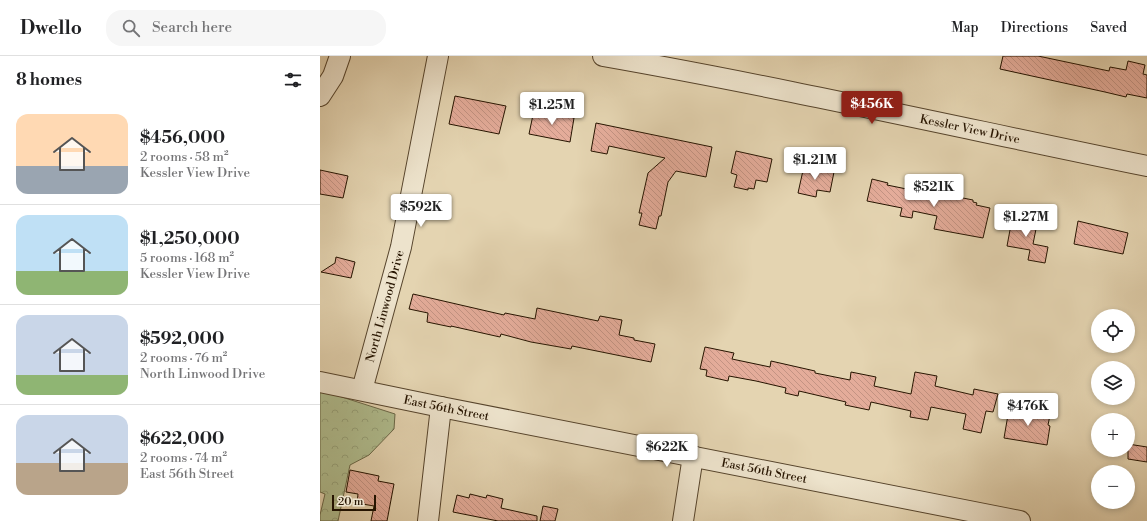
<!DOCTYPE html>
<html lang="en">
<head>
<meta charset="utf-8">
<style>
  :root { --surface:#fff; --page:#f6f6f6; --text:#202124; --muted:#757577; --line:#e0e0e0; --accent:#8f2418 }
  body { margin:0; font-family:"Libre Bodoni",serif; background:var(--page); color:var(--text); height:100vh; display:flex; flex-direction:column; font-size:15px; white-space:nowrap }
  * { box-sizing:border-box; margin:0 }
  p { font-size:13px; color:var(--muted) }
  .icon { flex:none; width:22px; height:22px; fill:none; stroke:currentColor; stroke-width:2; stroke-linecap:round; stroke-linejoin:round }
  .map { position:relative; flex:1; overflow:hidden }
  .drawer { display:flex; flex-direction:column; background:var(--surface); width:320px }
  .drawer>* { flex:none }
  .fabs { position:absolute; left:771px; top:253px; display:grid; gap:8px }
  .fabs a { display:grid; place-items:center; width:44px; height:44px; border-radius:50%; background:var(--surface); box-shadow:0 2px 6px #0003; font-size:20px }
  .scale { position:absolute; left:12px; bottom:10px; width:44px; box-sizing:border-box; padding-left:4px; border:2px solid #261400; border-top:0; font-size:11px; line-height:14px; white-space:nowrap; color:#261400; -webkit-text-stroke:3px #ede3cc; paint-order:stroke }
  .price { position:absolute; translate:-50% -34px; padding:0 9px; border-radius:4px; background:#fff; color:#222; font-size:13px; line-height:26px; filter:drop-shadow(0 1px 2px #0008) }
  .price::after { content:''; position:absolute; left:50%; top:24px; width:12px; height:9px; margin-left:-6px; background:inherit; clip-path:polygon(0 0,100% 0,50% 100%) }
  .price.active { background:var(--accent); color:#fff }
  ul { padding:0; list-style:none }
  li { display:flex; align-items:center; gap:12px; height:100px; padding:0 16px }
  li+li { border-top:1px solid var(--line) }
  li span { display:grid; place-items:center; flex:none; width:112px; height:80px; border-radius:12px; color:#555 }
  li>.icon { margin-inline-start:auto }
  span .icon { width:48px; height:48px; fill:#fffc; stroke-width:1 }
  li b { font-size:17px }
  h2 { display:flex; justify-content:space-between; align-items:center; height:48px; padding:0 16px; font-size:17px }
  header { display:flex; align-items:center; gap:24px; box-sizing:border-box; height:56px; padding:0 20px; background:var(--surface); border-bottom:1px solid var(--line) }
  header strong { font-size:19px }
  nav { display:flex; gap:22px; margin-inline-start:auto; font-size:14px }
  .search { width:280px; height:36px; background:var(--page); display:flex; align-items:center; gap:10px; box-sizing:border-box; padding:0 14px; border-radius:16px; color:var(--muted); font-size:15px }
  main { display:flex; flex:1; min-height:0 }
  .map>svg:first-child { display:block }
</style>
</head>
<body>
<header>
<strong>Dwello</strong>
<div class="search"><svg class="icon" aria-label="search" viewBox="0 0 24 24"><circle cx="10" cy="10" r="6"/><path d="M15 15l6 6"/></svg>Search here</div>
<nav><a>Map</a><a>Directions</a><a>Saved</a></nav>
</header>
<main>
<section class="drawer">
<h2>8 homes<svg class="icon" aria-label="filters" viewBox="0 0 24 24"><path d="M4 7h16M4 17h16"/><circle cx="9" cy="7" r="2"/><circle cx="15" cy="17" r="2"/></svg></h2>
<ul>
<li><span style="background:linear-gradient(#ffd9b3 65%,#9aa5b1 0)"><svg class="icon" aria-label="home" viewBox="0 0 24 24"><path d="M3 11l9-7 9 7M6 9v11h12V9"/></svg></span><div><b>$456,000</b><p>2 rooms · 58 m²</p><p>Kessler View Drive</p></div></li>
<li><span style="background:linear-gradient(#bfe0f5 70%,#8fb573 0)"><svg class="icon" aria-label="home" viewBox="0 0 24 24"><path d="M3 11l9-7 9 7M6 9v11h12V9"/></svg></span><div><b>$1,250,000</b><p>5 rooms · 168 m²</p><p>Kessler View Drive</p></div></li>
<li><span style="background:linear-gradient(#c9d6e8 75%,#8fb573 0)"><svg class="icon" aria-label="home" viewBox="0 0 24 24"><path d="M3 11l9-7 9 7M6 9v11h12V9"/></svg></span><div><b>$592,000</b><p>2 rooms · 76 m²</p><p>North Linwood Drive</p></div></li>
<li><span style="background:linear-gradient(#c9d6e8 60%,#b9a48a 0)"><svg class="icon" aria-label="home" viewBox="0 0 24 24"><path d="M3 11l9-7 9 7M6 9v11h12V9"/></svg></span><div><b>$622,000</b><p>2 rooms · 74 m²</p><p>East 56th Street</p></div></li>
</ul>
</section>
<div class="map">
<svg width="827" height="465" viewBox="0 0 827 465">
  <defs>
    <pattern id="forest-crowns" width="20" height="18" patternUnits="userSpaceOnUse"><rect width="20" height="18" fill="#b0bd8f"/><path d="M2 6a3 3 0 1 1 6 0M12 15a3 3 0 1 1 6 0" fill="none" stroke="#97a27a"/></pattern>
    <pattern id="building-back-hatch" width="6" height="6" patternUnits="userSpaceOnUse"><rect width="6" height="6" fill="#e4ac9a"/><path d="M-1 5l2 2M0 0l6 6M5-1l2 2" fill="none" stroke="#c39383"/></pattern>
  </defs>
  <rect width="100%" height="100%" fill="#e4d4b1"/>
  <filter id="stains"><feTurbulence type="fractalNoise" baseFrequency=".005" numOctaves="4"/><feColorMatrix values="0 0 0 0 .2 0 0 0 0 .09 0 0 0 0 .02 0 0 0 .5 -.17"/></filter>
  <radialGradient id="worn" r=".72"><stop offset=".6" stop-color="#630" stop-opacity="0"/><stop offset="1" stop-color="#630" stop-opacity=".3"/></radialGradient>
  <!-- forest -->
  <path fill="url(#forest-crowns)" stroke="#6b6848" d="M0,334L75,358L74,373L49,399L30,409L18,465H0V459L5,438L0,436Z"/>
  <!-- building -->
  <g fill="url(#building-back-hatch)" stroke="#261400">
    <path d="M683,0H718L789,15L790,11L806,14L808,5L825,9L823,18L827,19V42L807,38L806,41L785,36L680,13Z"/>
    <path d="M135,40L186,50L179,78L129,68Z"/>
    <path d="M214,54L254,62L250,86L209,78Z"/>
    <path d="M276,67L392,91L386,121L356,115L348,126L341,160H339L336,173L319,169L322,157H319L328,117L345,102L289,90L287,98L271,95Z"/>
    <path d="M416,95L452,103L447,126L436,124L434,133L428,132V134L414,131L417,119L411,117Z"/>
    <path d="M484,110L514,116L510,136L497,134L496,141L478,137Z"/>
    <path d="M0,114L28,120L23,142L0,138Z"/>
    <path d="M552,123L568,127L567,129L621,140L638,143V141L653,144V146L657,147L656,149L670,152L663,182L614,173L617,160L593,155L592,162L580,160L582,152L547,145Z"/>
    <path d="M693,158L718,163L713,188L728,191L725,207L708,204L710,194L687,190Z"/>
    <path d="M758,165L808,177L803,198L754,188Z"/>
    <path d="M16,201L35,206L31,222L1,216L15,207Z"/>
    <path d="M93,238L184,259L185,257L215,263L217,252L278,265L280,260L302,264L299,279L314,282V284L335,288L331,306L252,290L251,293L211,286L181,278L180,281L131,270V271L107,266L108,257L89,253Z"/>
    <path d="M385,291L414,297L412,303L450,311L451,305L495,315V317L530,324L531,316L556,321L554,330L591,338L595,316L617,320L615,330L653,339L654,333L678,338L673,356L666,355L661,377L643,373L646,358L611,351L608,364L590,361L591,355L551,346L549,354L525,349L526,346L479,335L478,340L465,337L466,332L436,325L409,320L408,325L386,320L387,314L380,313Z"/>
    <path d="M689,353L703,356V354L730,359L728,369L730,370L727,389L684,382Z"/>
    <path d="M808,388L827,391V406L808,403Z"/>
    <path d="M30,414L59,420L58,425L74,428L67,465H51L54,450L37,447L38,438L26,436Z"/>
    <path d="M150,438L166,442L167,439L183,443L181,452L217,460V465H178L133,456L137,439L149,442Z"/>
    <path d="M223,450L238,453L235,465H220Z"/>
  </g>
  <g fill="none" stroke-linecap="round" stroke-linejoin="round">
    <defs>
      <g id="minor">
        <path id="s1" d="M283,0C465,32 646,73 827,110"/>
        <path d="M0,40L13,20L20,0"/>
        <path id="s2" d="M0,326L121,351L700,465"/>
        <path id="s3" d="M42,334L81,191L118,0"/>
        <path d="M108,465L121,351"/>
        <path d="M363,465L373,400"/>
      </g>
    </defs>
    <!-- minor casing -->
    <use href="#minor" stroke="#56442c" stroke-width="22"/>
    <!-- minor -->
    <use href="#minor" stroke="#ede3cc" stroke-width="20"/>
  </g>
  <g text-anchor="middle" stroke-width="4" stroke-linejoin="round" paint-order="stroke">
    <!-- street labels -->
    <g font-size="12" fill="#261400" stroke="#ede3cc">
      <text dy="4" stroke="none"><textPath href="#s1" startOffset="374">Kessler View Drive</textPath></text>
      <text dy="4" stroke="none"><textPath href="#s3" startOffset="87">North Linwood Drive</textPath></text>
      <text dy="4" stroke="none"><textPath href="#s2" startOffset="129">East 56th Street</textPath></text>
      <text dy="4" stroke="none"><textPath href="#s2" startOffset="453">East 56th Street</textPath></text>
    </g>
  </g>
  <rect width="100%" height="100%" filter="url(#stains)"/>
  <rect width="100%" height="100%" fill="url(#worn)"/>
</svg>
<div class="fabs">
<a><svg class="icon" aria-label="locate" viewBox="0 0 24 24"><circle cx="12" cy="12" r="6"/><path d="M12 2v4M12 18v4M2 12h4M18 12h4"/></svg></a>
<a><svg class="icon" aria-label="layers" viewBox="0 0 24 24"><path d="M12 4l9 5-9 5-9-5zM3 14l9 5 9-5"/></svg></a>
<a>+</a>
<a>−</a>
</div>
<div class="scale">20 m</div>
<b class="price active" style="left:552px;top:69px">$456K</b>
<b class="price" style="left:232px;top:70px">$1.25M</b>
<b class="price" style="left:495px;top:125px">$1.21M</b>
<b class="price" style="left:614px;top:152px">$521K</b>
<b class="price" style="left:101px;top:172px">$592K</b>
<b class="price" style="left:706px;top:182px">$1.27M</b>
<b class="price" style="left:708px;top:371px">$476K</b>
<b class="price" style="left:347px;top:412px">$622K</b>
</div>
</main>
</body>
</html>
